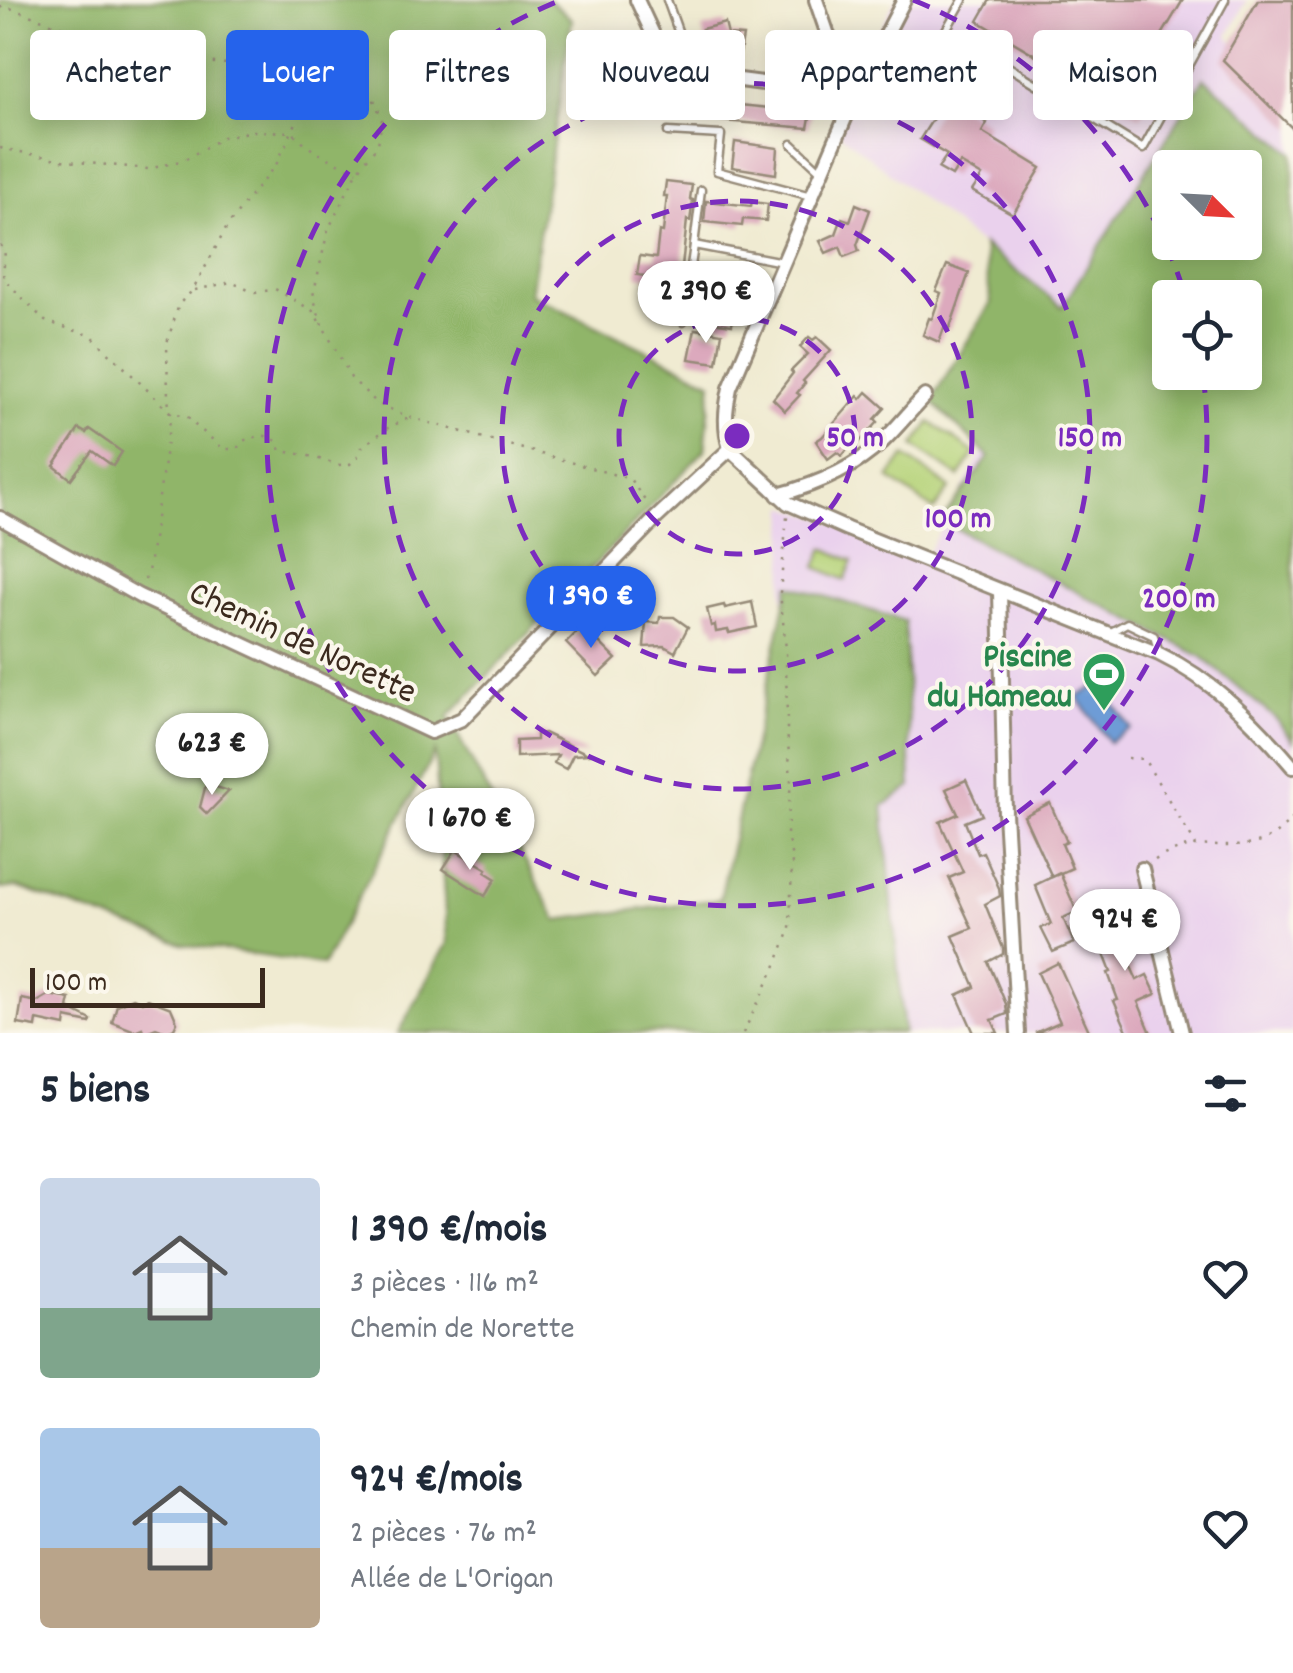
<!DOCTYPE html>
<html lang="fr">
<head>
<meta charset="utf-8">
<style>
  :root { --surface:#fff; --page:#f2f2f3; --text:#1f2937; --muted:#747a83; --accent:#2563eb }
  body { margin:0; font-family:Dekko,sans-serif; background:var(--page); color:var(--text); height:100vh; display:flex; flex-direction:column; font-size:38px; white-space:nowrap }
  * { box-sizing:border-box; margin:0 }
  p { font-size:32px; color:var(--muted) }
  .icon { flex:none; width:55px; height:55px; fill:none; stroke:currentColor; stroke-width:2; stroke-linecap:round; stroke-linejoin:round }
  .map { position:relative; height:1033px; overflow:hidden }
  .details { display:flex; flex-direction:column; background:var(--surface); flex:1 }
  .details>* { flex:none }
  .guide { position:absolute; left:30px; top:30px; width:1235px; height:90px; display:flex; gap:20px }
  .needle { width:65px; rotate:114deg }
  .buttons { position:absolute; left:1152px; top:150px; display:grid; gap:20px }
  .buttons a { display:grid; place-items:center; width:110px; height:110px; border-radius:10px; background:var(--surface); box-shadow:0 5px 25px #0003; font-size:50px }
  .scale { position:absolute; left:30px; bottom:25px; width:235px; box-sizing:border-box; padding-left:10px; border:5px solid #3b2a1e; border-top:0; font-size:28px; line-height:35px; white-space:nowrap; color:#3b2a1e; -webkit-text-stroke:8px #fbf7ec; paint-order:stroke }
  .price { position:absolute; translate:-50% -85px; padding:0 22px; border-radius:35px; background:#fff; color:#222; font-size:32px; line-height:65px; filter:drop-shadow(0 2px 5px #0008) }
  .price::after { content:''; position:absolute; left:50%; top:60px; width:30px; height:22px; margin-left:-15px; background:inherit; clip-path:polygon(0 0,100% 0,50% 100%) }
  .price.selected { background:var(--accent); color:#fff }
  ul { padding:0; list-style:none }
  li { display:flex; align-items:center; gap:30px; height:250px; padding:0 40px }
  li span { display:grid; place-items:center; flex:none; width:280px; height:200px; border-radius:10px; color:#555 }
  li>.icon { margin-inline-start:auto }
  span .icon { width:120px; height:120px; fill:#fffc; stroke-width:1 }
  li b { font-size:42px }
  h2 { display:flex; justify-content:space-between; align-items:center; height:120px; padding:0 40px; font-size:42px }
  .chip { padding:0 35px; border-radius:10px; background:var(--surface); box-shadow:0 5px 25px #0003; font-size:35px; line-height:90px }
  .chip.selected { background:var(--accent); color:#fff }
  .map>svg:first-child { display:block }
</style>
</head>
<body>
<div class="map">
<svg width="1293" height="1033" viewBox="0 0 1293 1033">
  <rect width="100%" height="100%" fill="#fbf7ec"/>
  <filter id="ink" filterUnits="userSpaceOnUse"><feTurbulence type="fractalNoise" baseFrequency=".01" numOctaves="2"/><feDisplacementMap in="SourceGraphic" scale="20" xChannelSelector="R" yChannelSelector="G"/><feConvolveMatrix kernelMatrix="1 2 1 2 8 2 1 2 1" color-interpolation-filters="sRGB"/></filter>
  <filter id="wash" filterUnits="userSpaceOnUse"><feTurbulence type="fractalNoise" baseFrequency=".0048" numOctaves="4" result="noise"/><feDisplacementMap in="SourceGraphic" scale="40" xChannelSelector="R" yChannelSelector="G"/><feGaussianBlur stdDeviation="2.25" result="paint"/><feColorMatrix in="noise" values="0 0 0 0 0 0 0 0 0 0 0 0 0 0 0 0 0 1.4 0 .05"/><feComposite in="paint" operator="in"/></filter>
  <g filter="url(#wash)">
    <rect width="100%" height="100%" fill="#f0ebd2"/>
    <!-- built -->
    <path fill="#ead1ed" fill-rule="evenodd" d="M895,0H1247L1228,36L1293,109V1033H750L789,649L783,593L786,506L926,556L1061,308L831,127ZM1170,168H1245V242H1170ZM1170,298H1245V372H1170Z"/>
    <!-- green -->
    <g fill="#b6d379" stroke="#787e4c" stroke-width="2.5">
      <path d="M930,422L975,453L959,477L914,446Z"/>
      <path d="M905,456L950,488L934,510L889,478Z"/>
      <path d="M824,548L853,561L845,580L816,567Z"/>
    </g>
    <!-- forest -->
    <g fill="#90b569" stroke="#667044" stroke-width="2.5" fill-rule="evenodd">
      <path d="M0,0H549L572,19L530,294L712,382L705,450L448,717L557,920L720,899L789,585L905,621L911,787L883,806L904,1033H398L447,943L435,752L323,965L182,944L17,887L0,889Z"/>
      <path d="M1204,78L1293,153V741L1276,719L1202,657L941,521L989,457L931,401L991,303L983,245L1062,307ZM1170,168H1245V242H1170ZM1170,298H1245V372H1170Z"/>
    </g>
    <!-- water -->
    <path fill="#6e9cd6" stroke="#54637a" stroke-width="2.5" d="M1100,684L1131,728L1109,742L1077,697Z"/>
    <g id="blocks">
      <!-- building -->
      <g fill="#dca9bd">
        <path d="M990,0H1183L1151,53L1171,65L1140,117L978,21Z"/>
        <path d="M1258,0H1293V129L1223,60Z"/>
        <path d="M725,23L728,35L743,36L740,53L725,52L724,57L709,54L702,29Z"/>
        <path d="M654,91L682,94L681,107L653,108Z"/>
        <path d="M946,98L987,123L982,132L1041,168L1013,214L972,191L982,176L960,163L952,176L938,168L947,155L920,139Z"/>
        <path d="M708,102L811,112L808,128L699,119L700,105L708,106Z"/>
        <path d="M735,142L778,148L776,174L732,167Z"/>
        <path d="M666,182L692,185L690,199L693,200L690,221L687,220L679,295L674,294L673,307L660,306L661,299L651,298L654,277L637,275L640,256L656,258L659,231L663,232L667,196H664Z"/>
        <path d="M706,201L751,206L752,202L768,204L766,221L743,219L742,226L704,222Z"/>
        <path d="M856,204L870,210L857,245L859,251L844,257L840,247L826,253L820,241L836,234L842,218L850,221Z"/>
        <path d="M947,265L969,273L949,330L944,328L939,342L923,335L929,318L932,319L941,293L936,291Z"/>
        <path d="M719,274L739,277L732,325L719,323L702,304L713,305Z"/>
        <path d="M695,329L722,333L717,363L689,359Z"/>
        <path d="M809,337L813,340L817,337L831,350L803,381L805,383L797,393L800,395L785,411L773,399L793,373L791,371L808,354L800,347Z"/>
        <path d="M867,392L885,408L875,419L878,422L855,447L852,444L842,456L837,452L828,459L816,441L822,437L858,396L861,399Z"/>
        <path d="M79,429L86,433L89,429L122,452L113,466L92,451L71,479L54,466Z"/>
        <path d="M752,602L757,627L729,633L728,630L716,632L715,625L711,626L707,609L724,605L725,608Z"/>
        <path d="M660,617H674L688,627L675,652L664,646L644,647L646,622L659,623Z"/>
        <path d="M583,626L616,659L598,676L566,643Z"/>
        <path d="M544,733L565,743L588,754L573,755L566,769L554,763L558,755L516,757V741L536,740V734Z"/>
        <path d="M966,780L982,815L965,822L978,854L983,852L999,888L1000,896L985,904L1003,948V954L988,962L1006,1004L1007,1014L992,1020L998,1033H974L957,995L975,987L953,936L972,928L949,878L963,872L940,822L958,814L946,789Z"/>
        <path d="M206,784L229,791L207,814L200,807Z"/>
        <path d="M1050,803L1067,842L1062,844L1072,868L1052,877L1024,816Z"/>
        <path d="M455,850L487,869L485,872L496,879L485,896L443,869Z"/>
        <path d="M1060,873L1077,912L1063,918L1074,943L1053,952L1041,928L1051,924L1035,885Z"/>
        <path d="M1115,911L1121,926L1129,923L1137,942L1123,949L1137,980L1147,975L1156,994L1138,1002L1151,1033H1128L1114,1001L1118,1000L1108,973L1111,972L1101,946L1106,944L1095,921Z"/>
        <path d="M1058,963L1069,987L1090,1033H1035L1060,1022L1038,973Z"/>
        <path d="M49,995L70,999L68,1008L91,1020L90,1023L66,1018L65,1026L37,1020L36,1027L18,1024L22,999L37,1002Z"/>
        <path d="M133,998L142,1002L148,999L171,1008L177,1022L174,1028L166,1032L156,1028L144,1033L142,1028L135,1031L112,1022L117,1005Z"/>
      </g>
    </g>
  </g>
  <g filter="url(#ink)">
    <use href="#blocks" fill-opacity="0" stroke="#968a78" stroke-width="2.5"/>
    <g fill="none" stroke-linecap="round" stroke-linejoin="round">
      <defs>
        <g id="lane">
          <path d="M667,0L693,73"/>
          <path d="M942,37L963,0"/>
          <path d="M868,71C874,84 883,98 898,89L920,54L948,34L958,36L1143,149L1225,0"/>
          <path d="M668,132L721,135L717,171L811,196"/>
          <path d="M792,144L821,171"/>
          <path d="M694,245L701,190"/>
          <path d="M683,322L694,245L783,262"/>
          <path d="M1109,633L1127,623L1154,636L1159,653"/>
        </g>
        <g id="street">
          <path d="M637,0L671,73L694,74L855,95"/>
          <path d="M816,0L830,41L855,95"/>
          <path d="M730,449L788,503L847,529L1159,654C1213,680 1255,722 1293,767"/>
          <path d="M730,449C724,427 725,411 730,388L855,95L904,0"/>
          <path d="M778,495C815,485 854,469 882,442C897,428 910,411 925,396"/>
          <path d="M0,518L139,596L431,732L462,719L656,518L730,449"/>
          <path d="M1000,591L1005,813L1018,1033"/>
          <path d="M1142,869L1182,1033"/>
        </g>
      </defs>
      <!-- lane casing -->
      <use href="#lane" stroke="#968a78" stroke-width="11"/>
      <!-- street casing -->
      <use href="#street" stroke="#968a78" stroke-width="18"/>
      <!-- path -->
      <g stroke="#968a78" stroke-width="2.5" stroke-dasharray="2.5 8" stroke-linecap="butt">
        <path d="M0,7L10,8L73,31L141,48L202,62L240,65L315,78L372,95L382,119L378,144L357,172L328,230L313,296L323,328"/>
        <path d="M0,148L67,161L149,169L184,160L223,137L253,131L292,132L314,151L357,172"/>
        <path d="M0,245L5,249L3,278L45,321L92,336L171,413L188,416L190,421L224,449H237L242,441L263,435L277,441L281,451L306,455L339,465L350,464L357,457L362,447L386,429L408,418"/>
        <path d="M195,290L231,282L255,293L275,289L313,311L320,323"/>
        <path d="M325,330L351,378L378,404L409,417L630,479L648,505"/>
        <path d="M145,580L149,567L171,413L168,400L167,343L179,304L193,290L228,225L277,163L296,123L289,93L271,71"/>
        <path d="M1128,758L1144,759L1196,845"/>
        <path d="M1155,860C1195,836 1213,851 1252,844C1269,841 1281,830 1293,818"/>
        <path d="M743,1033L774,970L790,930L792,858L787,834L791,779L787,730L786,649L780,593L787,517"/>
      </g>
      <!-- lane -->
      <use href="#lane" stroke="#fff" stroke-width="6"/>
      <!-- street -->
      <use href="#street" stroke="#fff" stroke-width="12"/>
    </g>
  </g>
  <!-- distance rings -->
  <g fill="none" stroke="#7b2cbf" stroke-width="5" stroke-dasharray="18 12">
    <circle cx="737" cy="436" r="118"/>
    <circle cx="737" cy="436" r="235"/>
    <circle cx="737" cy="436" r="353"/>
    <path d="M913 0A470 470 0 0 1 1185 295M1203 375A470 470 0 1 1 561 0"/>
  </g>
  <!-- icons -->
  <defs>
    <symbol id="stadium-pin" viewBox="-11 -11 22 30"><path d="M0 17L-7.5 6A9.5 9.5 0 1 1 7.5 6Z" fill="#2e9e5b" stroke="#fbf7ec"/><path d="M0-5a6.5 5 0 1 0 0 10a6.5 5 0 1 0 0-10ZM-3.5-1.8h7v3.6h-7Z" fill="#fff"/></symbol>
  </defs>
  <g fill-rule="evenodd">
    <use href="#stadium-pin" x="1079" y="649" width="50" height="68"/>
  </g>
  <g text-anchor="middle" stroke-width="8" stroke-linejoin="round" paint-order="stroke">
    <!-- street labels -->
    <g font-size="35" fill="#3b2a1e" stroke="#fbf7ec">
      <text transform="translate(304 640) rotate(25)" y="12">Chemin de Norette</text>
    </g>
    <!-- leisure labels -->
    <g font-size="35" font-weight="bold" fill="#27864d" stroke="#fbf7ec" text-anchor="end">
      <text x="1072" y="666">Piscine<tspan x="1072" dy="40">du Hameau</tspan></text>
    </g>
  </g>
  <circle cx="737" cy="436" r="15" fill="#7b2cbf" stroke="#fbf7ec" stroke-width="5"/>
  <g font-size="30" text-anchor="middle" font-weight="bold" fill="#7b2cbf" stroke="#fbf7ec" stroke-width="8" stroke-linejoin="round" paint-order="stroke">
    <text x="855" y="446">50 m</text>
    <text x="1090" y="446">150 m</text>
    <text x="958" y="527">100 m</text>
    <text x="1179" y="607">200 m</text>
  </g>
</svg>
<div class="buttons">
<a><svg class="needle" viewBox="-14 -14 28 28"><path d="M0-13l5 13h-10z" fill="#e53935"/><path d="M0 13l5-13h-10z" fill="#747a83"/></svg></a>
<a><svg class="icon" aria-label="locate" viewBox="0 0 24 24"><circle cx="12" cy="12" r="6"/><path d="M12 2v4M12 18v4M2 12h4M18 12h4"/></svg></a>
</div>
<div class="scale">100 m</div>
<b class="price" style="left:706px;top:346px">2 390 €</b>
<b class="price selected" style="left:591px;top:651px">1 390 €</b>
<b class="price" style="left:212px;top:798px">623 €</b>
<b class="price" style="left:470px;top:873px">1 670 €</b>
<b class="price" style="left:1125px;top:974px">924 €</b>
<div class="guide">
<a class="chip">Acheter</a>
<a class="chip selected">Louer</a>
<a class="chip">Filtres</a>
<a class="chip">Nouveau</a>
<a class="chip">Appartement</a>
<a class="chip">Maison</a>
</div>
</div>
<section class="details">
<h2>5 biens<svg class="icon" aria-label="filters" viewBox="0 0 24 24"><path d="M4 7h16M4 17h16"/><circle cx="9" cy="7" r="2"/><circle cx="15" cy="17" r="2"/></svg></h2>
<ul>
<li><span style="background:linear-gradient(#c9d6e8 65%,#7fa58c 0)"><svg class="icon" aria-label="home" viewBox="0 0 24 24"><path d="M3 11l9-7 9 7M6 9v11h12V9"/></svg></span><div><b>1 390 €/mois</b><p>3 pièces · 116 m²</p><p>Chemin de Norette</p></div><svg class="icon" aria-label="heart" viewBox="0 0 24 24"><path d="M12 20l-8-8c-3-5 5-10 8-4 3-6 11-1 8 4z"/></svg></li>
<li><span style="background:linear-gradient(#a9c7e8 60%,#b9a48a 0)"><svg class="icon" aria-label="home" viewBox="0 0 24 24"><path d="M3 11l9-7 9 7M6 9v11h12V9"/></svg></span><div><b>924 €/mois</b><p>2 pièces · 76 m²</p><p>Allée de L'Origan</p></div><svg class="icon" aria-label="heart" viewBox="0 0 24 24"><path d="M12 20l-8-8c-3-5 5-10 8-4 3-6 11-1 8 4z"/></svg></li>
</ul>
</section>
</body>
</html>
